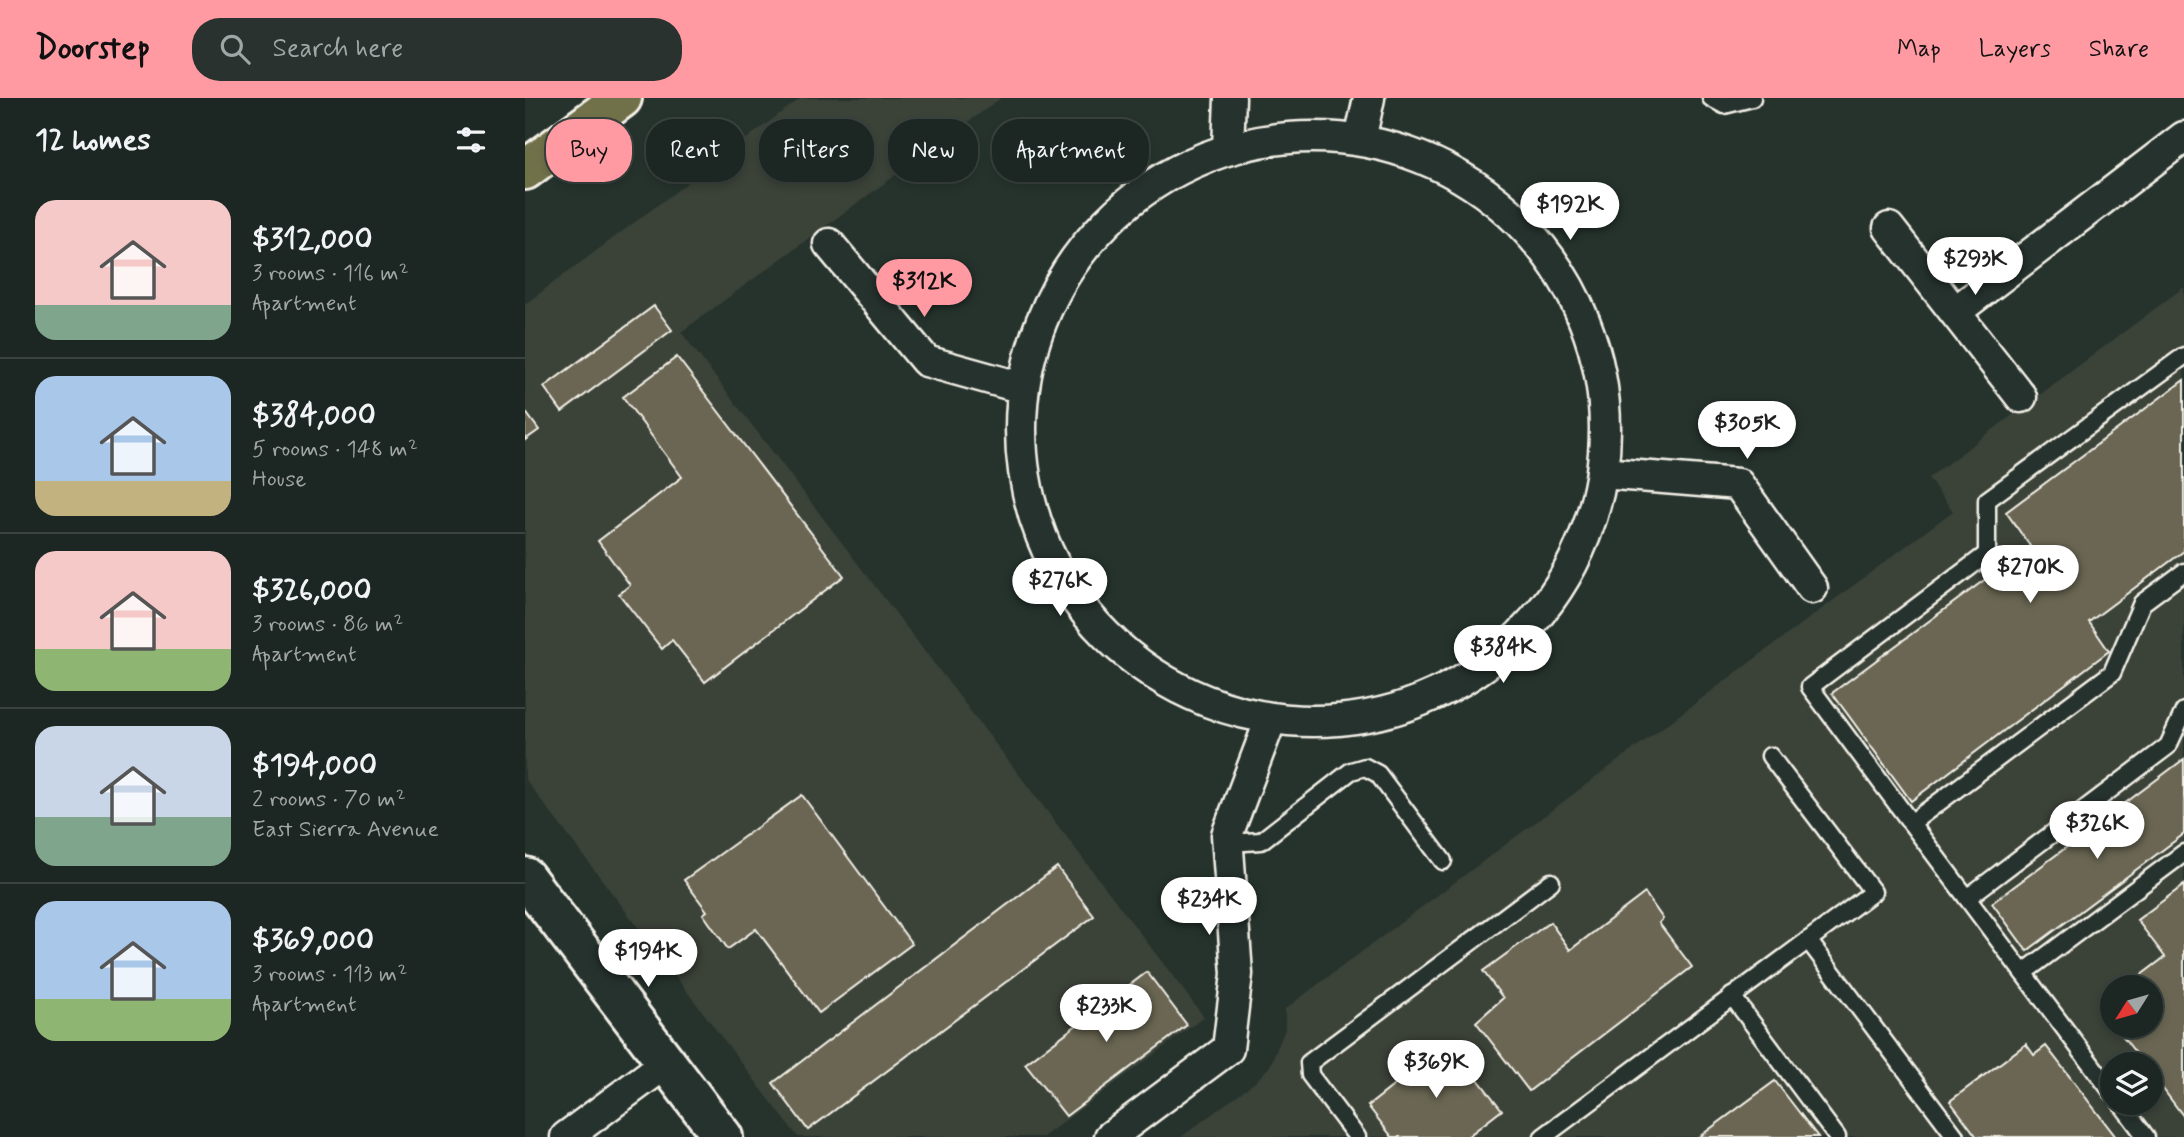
<!DOCTYPE html>
<html lang="en">
<head>
<meta charset="utf-8">
<style>
  :root { --surface:#1c2622; --page:#29322f; --text:#f1f3f6; --muted:#a0a5a5; --line:#3a4340; --accent:#ff9aa2 }
  body { margin:0; font-family:Mynerve,sans-serif; background:var(--page); color:var(--text); height:100vh; display:flex; flex-direction:column; font-size:26px; white-space:nowrap }
  * { box-sizing:border-box; margin:0 }
  p { font-size:23px; color:var(--muted) }
  .icon { flex:none; width:38px; height:38px; fill:none; stroke:currentColor; stroke-width:2; stroke-linecap:round; stroke-linejoin:round }
  .map { position:relative; flex:1; overflow:hidden }
  .side { display:flex; flex-direction:column; background:var(--surface); width:525px }
  .side>* { flex:none }
  .hud { position:absolute; left:21px; top:21px; width:665px; height:63px; display:flex; gap:14px }
  .needle { width:46px; rotate:233deg }
  .fabs { position:absolute; left:1575px; top:877px; display:grid; gap:14px }
  .fabs a { display:grid; place-items:center; width:63px; height:63px; border-radius:50%; background:var(--surface); box-shadow:0 4px 10px #0003,0 0 0 2px var(--line); font-size:35px }
  .price { position:absolute; translate:-50% -60px; padding:0 16px; border-radius:24px; background:#fff; color:#222; font-size:23px; line-height:46px; filter:drop-shadow(0 2px 4px #0008) }
  .price::after { content:''; position:absolute; left:50%; top:42px; width:21px; height:16px; margin-left:-10px; background:inherit; clip-path:polygon(0 0,100% 0,50% 100%) }
  .price.active { background:var(--accent); color:#111 }
  ul { padding:0; list-style:none }
  li { display:flex; align-items:center; gap:21px; height:175px; padding:0 35px }
  li+li { border-top:2px solid var(--line) }
  li span { display:grid; place-items:center; flex:none; width:196px; height:140px; border-radius:21px; color:#555 }
  li>.icon { margin-inline-start:auto }
  span .icon { width:84px; height:84px; fill:#fffc; stroke-width:1 }
  li b { font-size:30px }
  h2 { display:flex; justify-content:space-between; align-items:center; height:84px; padding:0 35px; font-size:30px }
  .tag { padding:0 24px; border-radius:28px; background:var(--surface); box-shadow:0 4px 10px #0003,0 0 0 2px var(--line); font-size:24px; line-height:63px }
  .tag.active { background:var(--accent); color:#111 }
  header { display:flex; align-items:center; gap:42px; box-sizing:border-box; height:98px; padding:0 35px; background:var(--accent); color:#111 }
  header strong { font-size:33px }
  nav { display:flex; gap:38px; margin-inline-start:auto; font-size:24px }
  .search { width:490px; height:63px; background:var(--page); display:flex; align-items:center; gap:18px; box-sizing:border-box; padding:0 24px; border-radius:28px; color:var(--muted); font-size:26px }
  main { display:flex; flex:1; min-height:0 }
  .map>svg:first-child { display:block }
</style>
</head>
<body>
<header>
<strong>Doorstep</strong>
<div class="search"><svg class="icon" aria-label="search" viewBox="0 0 24 24"><circle cx="10" cy="10" r="6"/><path d="M15 15l6 6"/></svg>Search here</div>
<nav><a>Map</a><a>Layers</a><a>Share</a></nav>
</header>
<main>
<section class="side">
<h2>12 homes<svg class="icon" aria-label="filters" viewBox="0 0 24 24"><path d="M4 7h16M4 17h16"/><circle cx="9" cy="7" r="2"/><circle cx="15" cy="17" r="2"/></svg></h2>
<ul>
<li><span style="background:linear-gradient(#f6c9c9 75%,#7fa58c 0)"><svg class="icon" aria-label="home" viewBox="0 0 24 24"><path d="M3 11l9-7 9 7M6 9v11h12V9"/></svg></span><div><b>$312,000</b><p>3 rooms · 116 m²</p><p>Apartment</p></div></li>
<li><span style="background:linear-gradient(#a9c7e8 75%,#c2b280 0)"><svg class="icon" aria-label="home" viewBox="0 0 24 24"><path d="M3 11l9-7 9 7M6 9v11h12V9"/></svg></span><div><b>$384,000</b><p>5 rooms · 148 m²</p><p>House</p></div></li>
<li><span style="background:linear-gradient(#f6c9c9 70%,#8fb573 0)"><svg class="icon" aria-label="home" viewBox="0 0 24 24"><path d="M3 11l9-7 9 7M6 9v11h12V9"/></svg></span><div><b>$326,000</b><p>3 rooms · 86 m²</p><p>Apartment</p></div></li>
<li><span style="background:linear-gradient(#c9d6e8 65%,#7fa58c 0)"><svg class="icon" aria-label="home" viewBox="0 0 24 24"><path d="M3 11l9-7 9 7M6 9v11h12V9"/></svg></span><div><b>$194,000</b><p>2 rooms · 70 m²</p><p>East Sierra Avenue</p></div></li>
<li><span style="background:linear-gradient(#a9c7e8 70%,#8fb573 0)"><svg class="icon" aria-label="home" viewBox="0 0 24 24"><path d="M3 11l9-7 9 7M6 9v11h12V9"/></svg></span><div><b>$369,000</b><p>3 rooms · 113 m²</p><p>Apartment</p></div></li>
</ul>
</section>
<div class="map">
<svg width="1659" height="1039" viewBox="0 0 1659 1039">
  <rect width="100%" height="100%" fill="#26332d"/>
  <filter id="ink" filterUnits="userSpaceOnUse"><feTurbulence type="fractalNoise" baseFrequency=".0143" numOctaves="2"/><feDisplacementMap in="SourceGraphic" scale="14" xChannelSelector="R" yChannelSelector="G"/><feConvolveMatrix kernelMatrix="1 2 1 2 8 2 1 2 1" color-interpolation-filters="sRGB"/></filter>
  <g filter="url(#ink)">
    <!-- built -->
    <g fill="#3a4238" fill-rule="evenodd">
      <path d="M276,0H476L156,234L679,919L518,1039H273L0,681V206Z"/>
      <path d="M1659,189V1039H656L730,984L745,968L760,931V911L1428,413L1403,380ZM1587,889H1626V928H1587ZM1587,966H1626V1004H1587Z"/>
    </g>
    <!-- building -->
    <g fill="#6a6653" stroke="#f4f1e8" stroke-width="2">
      <path d="M129,208L147,232L37,314L19,289Z"/>
      <path d="M152,259L319,478L180,584L147,542L137,551L94,496L105,487L73,443L157,379L98,299Z"/>
      <path d="M1659,282V453L1564,524L1584,553L1386,703L1307,595L1505,448L1481,414Z"/>
      <path d="M0,313L14,332L0,342Z"/>
      <path d="M1659,661V736L1502,853L1467,805Z"/>
      <path d="M277,697L387,846L294,915L231,831L203,851L178,816L182,813L159,782Z"/>
      <path d="M532,769L569,818L283,1032L248,985Z"/>
      <path d="M1659,787V1019L1626,975V966H1619L1590,928H1626V889H1600L1640,859L1612,822Z"/>
      <path d="M1120,795L1138,821L1134,825L1167,869L1004,993L951,924L978,900L958,873L1025,824L1045,852Z"/>
      <path d="M622,874L662,927L541,1018L500,966Z"/>
      <path d="M1587,899V924L1575,908Z"/>
      <path d="M924,944L977,1012L942,1039H867L843,1008Z"/>
      <path d="M1501,946L1509,957L1521,948L1591,1039H1452L1425,1003Z"/>
      <path d="M1250,983L1293,1039H1174Z"/>
    </g>
    <g fill="none" stroke-linecap="round" stroke-linejoin="round">
      <defs>
        <g id="service">
          <path d="M1186,0L1199,7L1227,0"/>
          <path d="M1659,474L1617,505L1587,575L1386,725L1442,800L1643,648L1659,613"/>
          <path d="M1386,725L1285,589L1462,456V402L1659,258"/>
          <path d="M703,745L736,743L826,673L840,669L853,676L918,763"/>
          <path d="M1442,800L1498,875"/>
          <path d="M1283,842L1431,1039"/>
          <path d="M1207,898L1312,1039"/>
          <path d="M1587,994L1498,875L1659,755"/>
          <path d="M1595,1004L1621,1039"/>
          <path d="M832,1039L785,977L784,965L1026,784"/>
          <path d="M1018,1039L1348,794L1245,658"/>
        </g>
        <g id="minor">
          <circle cx="788" cy="331" r="292"/>
          <path d="M835,42L844,0"/>
          <path d="M703,50L705,0"/>
          <path d="M1364,130L1496,299"/>
          <path d="M304,146L401,263L498,290"/>
          <path d="M1430,214L1659,39"/>
          <path d="M1077,375L1213,386L1287,490"/>
          <path d="M41,1039L141,965"/>
          <path d="M585,1039L703,951L712,876L702,737L746,621"/>
        </g>
        <path id="secondary" d="M0,779L198,1039"/>
        <path id="motorway" d="M0,72L97,0"/>
      </defs>
      <!-- service casing -->
      <use href="#service" stroke="#f4f1e8" stroke-width="21"/>
      <!-- minor casing -->
      <use href="#minor" stroke="#f4f1e8" stroke-width="35"/>
      <!-- secondary casing -->
      <use href="#secondary" stroke="#f4f1e8" stroke-width="44"/>
      <!-- motorway casing -->
      <use href="#motorway" stroke="#f4f1e8" stroke-width="44"/>
      <!-- service -->
      <use href="#service" stroke="#26332d" stroke-width="16"/>
      <!-- minor -->
      <use href="#minor" stroke="#26332d" stroke-width="30"/>
      <!-- secondary -->
      <use href="#secondary" stroke="#26332d" stroke-width="38"/>
      <!-- motorway -->
      <use href="#motorway" stroke="#70704a" stroke-width="38"/>
    </g>
  </g>
</svg>
<div class="fabs">
<a><svg class="needle" viewBox="-14 -14 28 28"><path d="M0-13l5 13h-10z" fill="#e53935"/><path d="M0 13l5-13h-10z" fill="#a0a5a5"/></svg></a>
<a><svg class="icon" aria-label="layers" viewBox="0 0 24 24"><path d="M12 4l9 5-9 5-9-5zM3 14l9 5 9-5"/></svg></a>
</div>
<b class="price" style="left:1045px;top:144px">$192K</b>
<b class="price" style="left:1450px;top:199px">$293K</b>
<b class="price active" style="left:399px;top:221px">$312K</b>
<b class="price" style="left:1222px;top:363px">$305K</b>
<b class="price" style="left:1505px;top:507px">$270K</b>
<b class="price" style="left:535px;top:520px">$276K</b>
<b class="price" style="left:978px;top:587px">$384K</b>
<b class="price" style="left:1572px;top:763px">$326K</b>
<b class="price" style="left:684px;top:839px">$234K</b>
<b class="price" style="left:123px;top:891px">$194K</b>
<b class="price" style="left:581px;top:946px">$233K</b>
<b class="price" style="left:911px;top:1002px">$369K</b>
<div class="hud">
<a class="tag active">Buy</a>
<a class="tag">Rent</a>
<a class="tag">Filters</a>
<a class="tag">New</a>
<a class="tag">Apartment</a>
</div>
</div>
</main>
</body>
</html>
